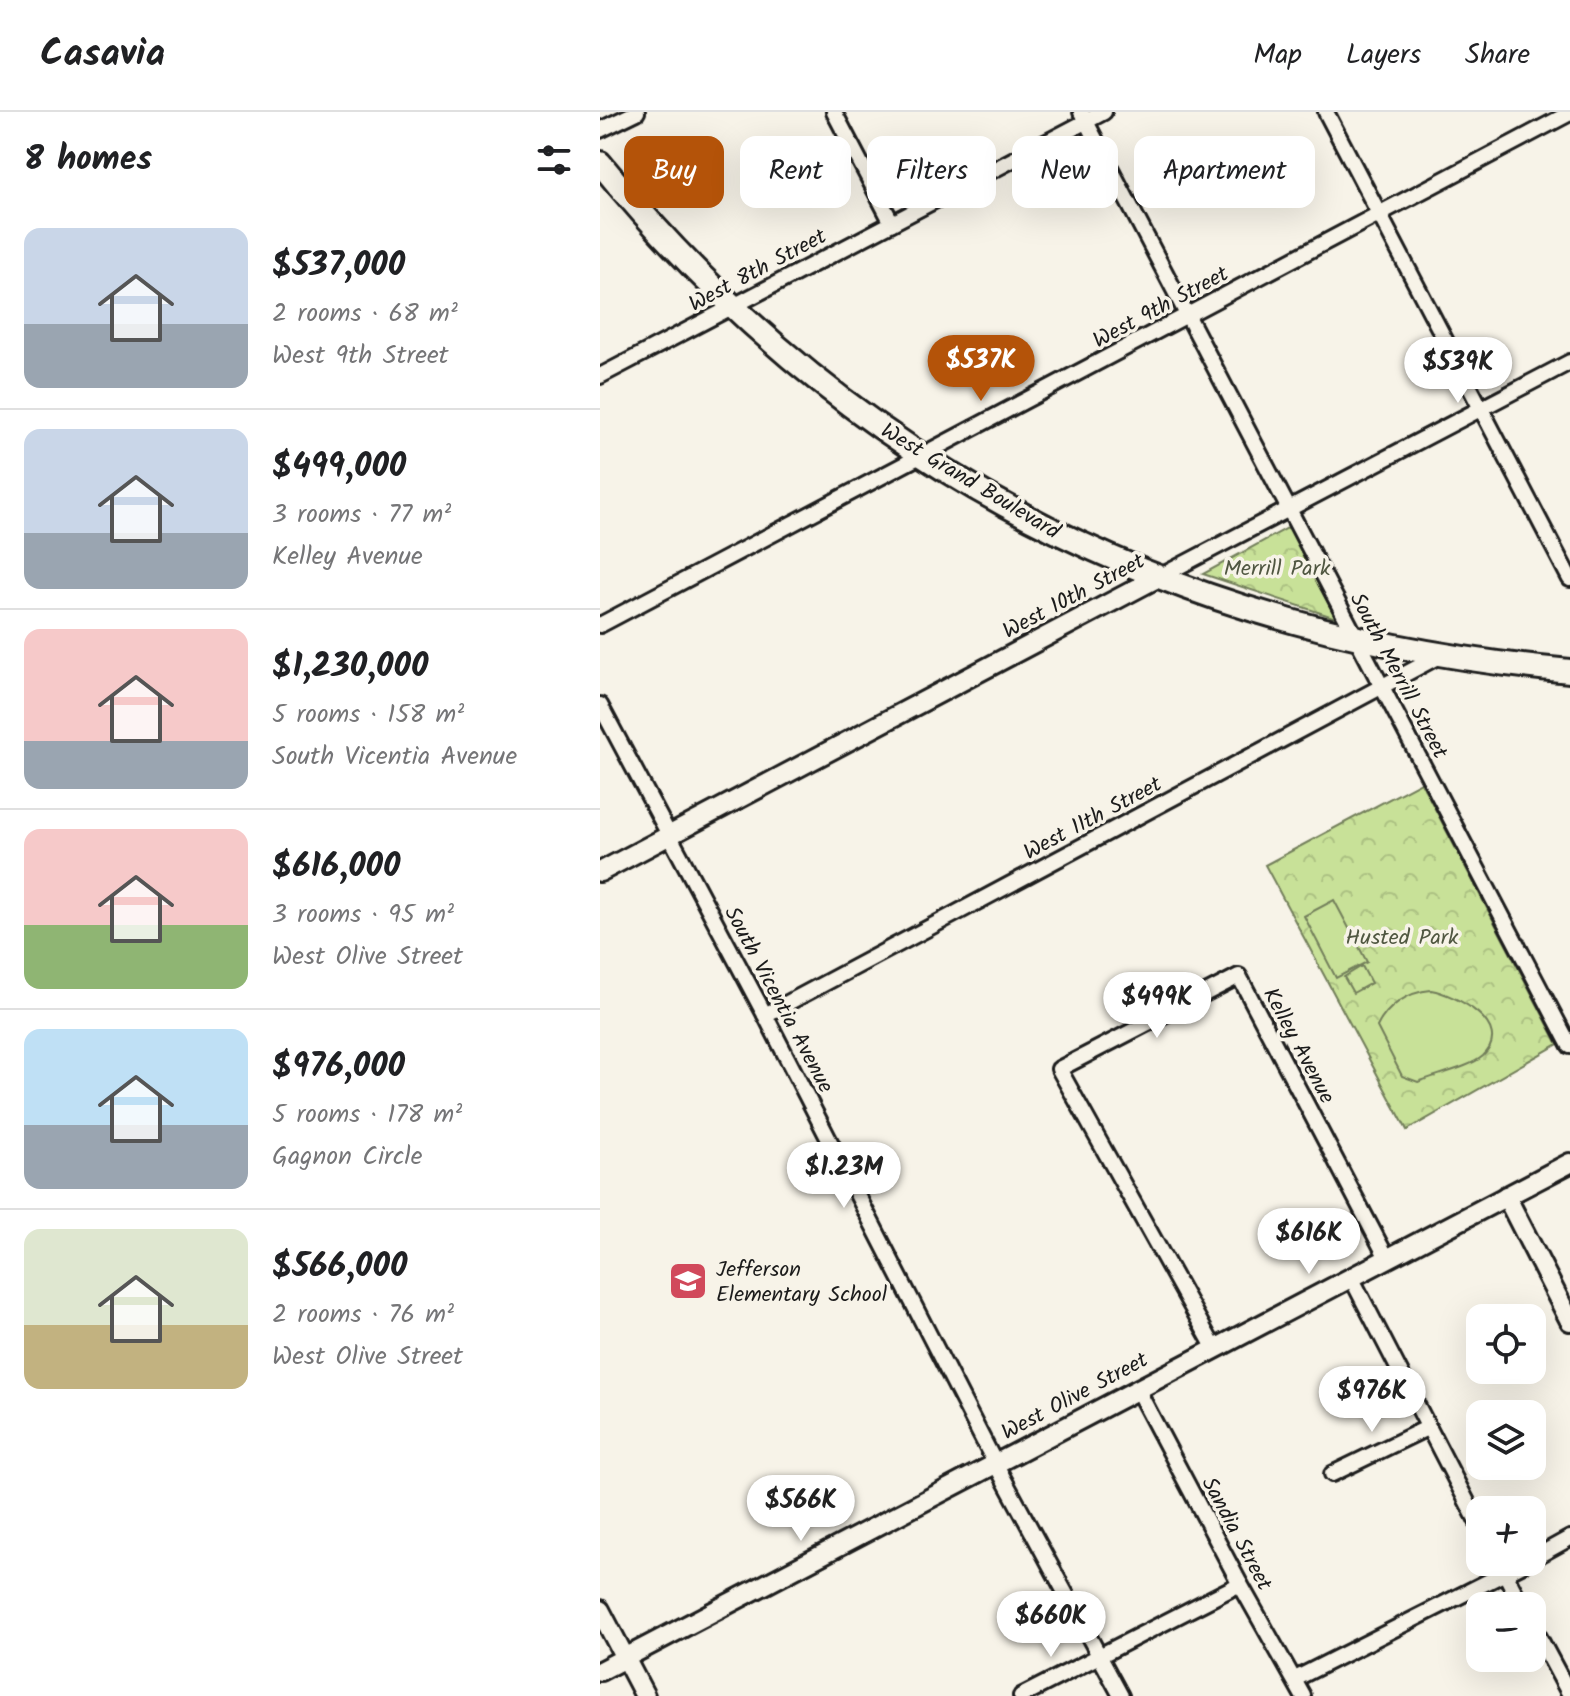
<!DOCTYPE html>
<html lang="en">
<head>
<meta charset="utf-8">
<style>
  :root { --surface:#fff; --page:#f2f2f2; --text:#202124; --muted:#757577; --line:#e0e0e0; --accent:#b45309 }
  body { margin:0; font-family:Kalam,sans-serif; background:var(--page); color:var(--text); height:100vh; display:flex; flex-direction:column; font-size:30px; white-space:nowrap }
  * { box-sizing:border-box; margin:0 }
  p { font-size:26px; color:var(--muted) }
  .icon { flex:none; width:44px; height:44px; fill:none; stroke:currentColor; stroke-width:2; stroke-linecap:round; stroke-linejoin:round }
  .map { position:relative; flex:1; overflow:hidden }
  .sheet { display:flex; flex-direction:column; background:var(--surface); width:600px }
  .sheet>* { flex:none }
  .top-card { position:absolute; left:24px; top:24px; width:760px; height:72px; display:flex; gap:16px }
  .fabs { position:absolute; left:866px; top:1192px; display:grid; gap:16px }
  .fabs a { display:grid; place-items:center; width:80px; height:80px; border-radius:16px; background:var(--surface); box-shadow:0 8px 32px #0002; font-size:40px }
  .price { position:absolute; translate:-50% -68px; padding:0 18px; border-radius:28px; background:#fff; color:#222; font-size:26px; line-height:52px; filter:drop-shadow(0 2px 4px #0008) }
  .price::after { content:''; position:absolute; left:50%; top:48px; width:24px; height:18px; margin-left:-12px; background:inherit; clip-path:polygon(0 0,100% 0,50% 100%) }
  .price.active { background:var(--accent); color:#fff }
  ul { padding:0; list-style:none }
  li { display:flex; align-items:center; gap:24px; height:200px; padding:0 24px }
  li+li { border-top:2px solid var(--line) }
  li span { display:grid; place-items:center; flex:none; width:224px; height:160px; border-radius:16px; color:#555 }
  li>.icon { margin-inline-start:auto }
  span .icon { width:96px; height:96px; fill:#fffc; stroke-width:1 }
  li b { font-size:34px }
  h2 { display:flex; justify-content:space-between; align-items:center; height:96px; padding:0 24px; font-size:34px }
  .chip { padding:0 28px; border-radius:16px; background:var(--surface); box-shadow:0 8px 32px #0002; font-size:28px; line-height:72px }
  .chip.active { background:var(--accent); color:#fff }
  header { display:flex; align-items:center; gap:48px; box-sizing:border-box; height:112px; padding:0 40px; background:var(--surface); border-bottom:2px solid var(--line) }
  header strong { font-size:38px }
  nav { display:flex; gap:44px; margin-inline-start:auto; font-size:28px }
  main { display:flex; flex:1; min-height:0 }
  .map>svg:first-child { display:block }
</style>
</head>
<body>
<header>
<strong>Casavia</strong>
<nav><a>Map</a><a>Layers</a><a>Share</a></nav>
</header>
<main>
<section class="sheet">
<h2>8 homes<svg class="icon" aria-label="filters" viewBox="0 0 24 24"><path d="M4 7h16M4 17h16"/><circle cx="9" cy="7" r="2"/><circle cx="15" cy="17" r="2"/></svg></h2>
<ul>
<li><span style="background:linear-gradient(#c9d6e8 60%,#9aa5b1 0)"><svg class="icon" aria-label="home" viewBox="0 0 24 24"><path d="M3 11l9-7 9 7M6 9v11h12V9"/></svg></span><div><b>$537,000</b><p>2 rooms · 68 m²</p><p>West 9th Street</p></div></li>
<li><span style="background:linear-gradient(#c9d6e8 65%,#9aa5b1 0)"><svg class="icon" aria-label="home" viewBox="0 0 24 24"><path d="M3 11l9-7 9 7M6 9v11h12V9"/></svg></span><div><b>$499,000</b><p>3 rooms · 77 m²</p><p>Kelley Avenue</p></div></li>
<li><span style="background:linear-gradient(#f6c9c9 70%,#9aa5b1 0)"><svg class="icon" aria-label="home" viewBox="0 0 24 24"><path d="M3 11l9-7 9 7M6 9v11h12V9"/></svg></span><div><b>$1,230,000</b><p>5 rooms · 158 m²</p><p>South Vicentia Avenue</p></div></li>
<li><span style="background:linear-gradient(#f6c9c9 60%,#8fb573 0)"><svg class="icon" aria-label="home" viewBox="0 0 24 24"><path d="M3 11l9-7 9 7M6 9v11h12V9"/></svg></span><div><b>$616,000</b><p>3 rooms · 95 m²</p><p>West Olive Street</p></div></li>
<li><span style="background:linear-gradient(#bfe0f5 60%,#9aa5b1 0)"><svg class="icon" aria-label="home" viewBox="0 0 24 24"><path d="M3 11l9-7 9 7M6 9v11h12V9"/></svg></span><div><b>$976,000</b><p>5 rooms · 178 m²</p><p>Gagnon Circle</p></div></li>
<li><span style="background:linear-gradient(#dfe7d0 60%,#c2b280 0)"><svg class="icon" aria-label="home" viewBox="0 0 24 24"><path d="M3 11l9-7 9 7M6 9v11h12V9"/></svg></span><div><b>$566,000</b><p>2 rooms · 76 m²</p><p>West Olive Street</p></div></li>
</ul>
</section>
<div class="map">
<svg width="970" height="1584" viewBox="0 0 970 1584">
  <defs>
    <pattern id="park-crowns" width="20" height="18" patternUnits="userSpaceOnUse" patternTransform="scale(2)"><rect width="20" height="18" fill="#c8e198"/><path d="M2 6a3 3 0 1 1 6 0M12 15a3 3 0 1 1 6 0" fill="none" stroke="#abc082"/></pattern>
  </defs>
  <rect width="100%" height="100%" fill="#f7f3e8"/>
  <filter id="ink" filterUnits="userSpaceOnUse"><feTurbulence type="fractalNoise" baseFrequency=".0125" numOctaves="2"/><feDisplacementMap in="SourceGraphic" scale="16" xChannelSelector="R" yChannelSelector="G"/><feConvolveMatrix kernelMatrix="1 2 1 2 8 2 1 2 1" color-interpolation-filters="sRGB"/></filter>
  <g filter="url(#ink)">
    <!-- park -->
    <g fill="url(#park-crowns)" stroke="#727e5a" stroke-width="2">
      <path d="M689,415L736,506L603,462Z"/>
      <path d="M821,670L958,932L807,1018L665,753Z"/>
    </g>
    <!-- pitch -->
    <g fill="#c8e198" stroke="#727e5a" stroke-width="2">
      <path d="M734,788L767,850L736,866L704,804Z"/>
      <path d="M762,854L771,871L753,881L744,865Z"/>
      <path d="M831,878C854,882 915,913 883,944C871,955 835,963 818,970L802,964L777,915C787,894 808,880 831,878Z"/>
    </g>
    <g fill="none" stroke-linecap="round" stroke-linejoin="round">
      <defs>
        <g id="minor">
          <path d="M234,0L292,111"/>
          <path d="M481,0L970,934"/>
          <path d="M726,0L970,467"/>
          <path d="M0,18L37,0"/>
          <path d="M0,264L504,0"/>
          <path d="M557,466L970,250"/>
          <path d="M0,513L970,1"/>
          <path d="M0,593L165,903L395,1351L521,1584"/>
          <path d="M165,903L839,544"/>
          <path d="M751,1165L880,1415"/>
          <path d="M615,1237L459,957L639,864L787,1146"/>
          <path d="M537,1277L640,1472L703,1584"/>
          <path d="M732,1362L827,1316"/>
          <path d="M932,1447L970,1426"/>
          <path d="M899,1450L922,1494"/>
          <path d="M932,1512L970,1583"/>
          <path d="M695,1567L927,1450"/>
          <path d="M421,1584L640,1472"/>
        </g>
        <g id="tertiary">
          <path d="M0,760L557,466"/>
          <path d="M906,1084L970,1209"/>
          <path d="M0,1498L45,1584"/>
          <path d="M0,1559L970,1051"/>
        </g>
        <path id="primary" d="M0,51C250,358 577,524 970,559"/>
      </defs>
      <!-- minor casing -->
      <use href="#minor" stroke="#1c1c1c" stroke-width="20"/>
      <!-- tertiary casing -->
      <use href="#tertiary" stroke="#1c1c1c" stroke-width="24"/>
      <!-- primary casing -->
      <use href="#primary" stroke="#1c1c1c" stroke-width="28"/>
      <!-- minor -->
      <use href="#minor" stroke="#f7f3e8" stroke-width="14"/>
      <!-- tertiary -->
      <use href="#tertiary" stroke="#f7f3e8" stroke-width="18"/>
      <!-- primary -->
      <use href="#primary" stroke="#f7f3e8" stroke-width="22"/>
    </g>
  </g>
  <!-- icons -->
  <defs>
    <symbol id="school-square" viewBox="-11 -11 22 22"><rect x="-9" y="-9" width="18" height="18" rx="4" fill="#d1495b" stroke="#f7f3e8"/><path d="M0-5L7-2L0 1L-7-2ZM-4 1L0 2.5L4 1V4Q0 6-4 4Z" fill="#fff"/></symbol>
  </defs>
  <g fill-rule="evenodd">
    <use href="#school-square" x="66" y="1147" width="44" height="44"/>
  </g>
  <g text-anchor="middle" stroke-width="7" stroke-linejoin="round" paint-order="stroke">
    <!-- street labels -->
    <g font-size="22" fill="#1c1c1c" stroke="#f7f3e8">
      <text transform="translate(157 157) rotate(-28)" y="8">West 8th Street</text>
      <text transform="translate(560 194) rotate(-28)" y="8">West 9th Street</text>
      <text transform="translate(371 368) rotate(31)" y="8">West Grand Boulevard</text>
      <text transform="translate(473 483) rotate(-28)" y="8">West 10th Street</text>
      <text transform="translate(800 563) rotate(62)" y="8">South Merrill Street</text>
      <text transform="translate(492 705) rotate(-28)" y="8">West 11th Street</text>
      <text transform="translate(180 887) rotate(62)" y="8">South Vicentia Avenue</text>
      <text transform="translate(700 933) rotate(62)" y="8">Kelley Avenue</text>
      <text transform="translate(474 1283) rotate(-28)" y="8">West Olive Street</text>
      <text transform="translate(638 1421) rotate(62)" y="8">Sandia Street</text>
    </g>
    <!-- park labels -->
    <g font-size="22" fill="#505741" stroke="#f7f3e8">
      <text x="677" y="463">Merrill Park</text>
      <text x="802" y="832">Husted Park</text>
    </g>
    <!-- poi labels -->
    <g font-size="22" fill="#1c1c1c" stroke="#f7f3e8" text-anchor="start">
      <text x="116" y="1164">Jefferson<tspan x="116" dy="25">Elementary School</tspan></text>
    </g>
  </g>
</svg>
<div class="fabs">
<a><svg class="icon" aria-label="locate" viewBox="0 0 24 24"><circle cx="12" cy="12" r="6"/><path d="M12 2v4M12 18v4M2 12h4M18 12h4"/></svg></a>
<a><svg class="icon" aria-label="layers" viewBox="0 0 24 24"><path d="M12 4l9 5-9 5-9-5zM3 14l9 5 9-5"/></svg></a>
<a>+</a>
<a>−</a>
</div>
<b class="price active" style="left:381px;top:291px">$537K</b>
<b class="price" style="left:858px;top:293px">$539K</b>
<b class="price" style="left:557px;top:928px">$499K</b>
<b class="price" style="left:244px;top:1098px">$1.23M</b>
<b class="price" style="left:709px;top:1164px">$616K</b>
<b class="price" style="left:772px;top:1322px">$976K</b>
<b class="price" style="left:201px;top:1431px">$566K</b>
<b class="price" style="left:451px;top:1547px">$660K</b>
<div class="top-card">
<a class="chip active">Buy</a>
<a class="chip">Rent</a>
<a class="chip">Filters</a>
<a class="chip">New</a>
<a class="chip">Apartment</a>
</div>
</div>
</main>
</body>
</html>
